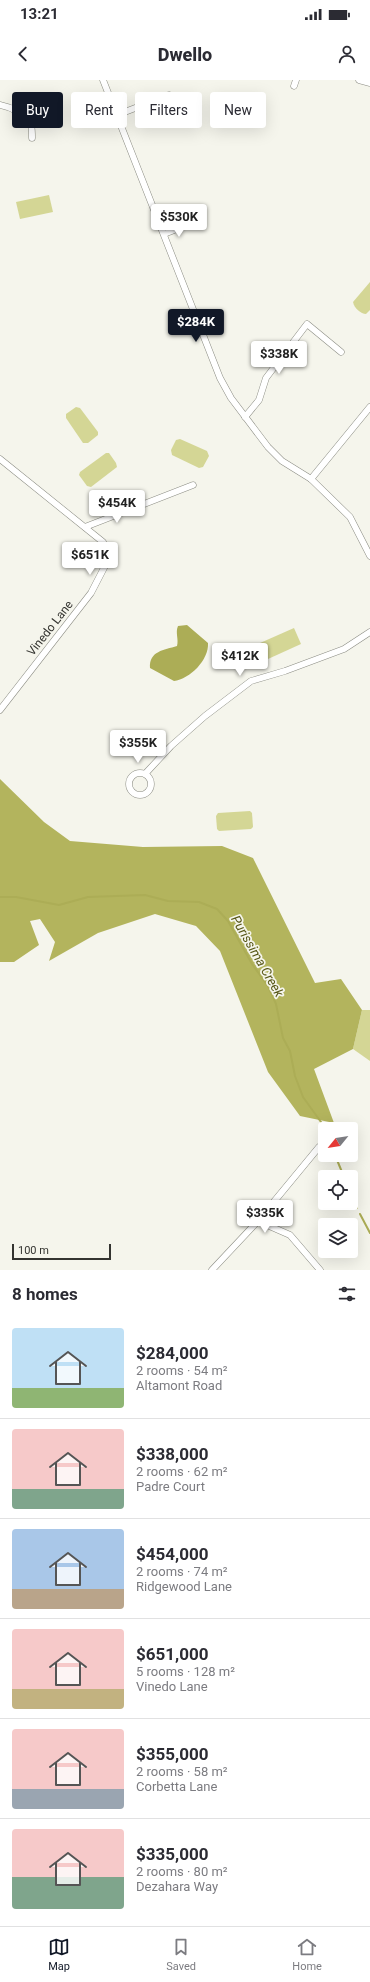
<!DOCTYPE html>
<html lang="en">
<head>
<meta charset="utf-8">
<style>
  :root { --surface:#fff; --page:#f2f2f3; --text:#2b2b33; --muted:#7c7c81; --line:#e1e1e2; --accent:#111827 }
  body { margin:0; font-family:Roboto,sans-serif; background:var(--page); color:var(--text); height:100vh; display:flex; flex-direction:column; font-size:15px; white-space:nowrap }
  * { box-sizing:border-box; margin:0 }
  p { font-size:13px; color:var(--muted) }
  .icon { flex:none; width:22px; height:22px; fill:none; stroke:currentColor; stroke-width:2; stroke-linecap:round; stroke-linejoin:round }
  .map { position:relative; height:1190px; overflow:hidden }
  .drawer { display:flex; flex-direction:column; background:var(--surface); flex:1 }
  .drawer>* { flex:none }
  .hud { position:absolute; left:12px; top:12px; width:346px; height:36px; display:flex; gap:8px }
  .needle { width:26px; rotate:240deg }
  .controls { position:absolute; left:318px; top:1042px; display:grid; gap:8px }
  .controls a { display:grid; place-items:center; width:40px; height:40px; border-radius:4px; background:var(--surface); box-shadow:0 4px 16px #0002; font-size:20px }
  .scale { position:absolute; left:12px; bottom:10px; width:99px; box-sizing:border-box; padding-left:4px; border:2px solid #343430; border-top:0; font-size:11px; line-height:14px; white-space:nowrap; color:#343430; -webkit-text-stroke:3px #f5f5ec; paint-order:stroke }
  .price { position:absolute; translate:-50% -34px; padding:0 9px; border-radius:4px; background:#fff; color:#222; font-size:13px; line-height:26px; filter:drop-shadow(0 1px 2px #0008) }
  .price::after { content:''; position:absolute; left:50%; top:24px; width:12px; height:9px; margin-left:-6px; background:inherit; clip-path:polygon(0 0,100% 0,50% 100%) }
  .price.on { background:var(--accent); color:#fff }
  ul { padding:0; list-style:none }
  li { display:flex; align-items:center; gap:12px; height:100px; padding:0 12px }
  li+li { border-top:1px solid var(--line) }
  li span { display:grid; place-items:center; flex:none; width:112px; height:80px; border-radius:4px; color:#555 }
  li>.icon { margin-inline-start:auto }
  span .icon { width:48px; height:48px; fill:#fffc; stroke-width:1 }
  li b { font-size:17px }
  h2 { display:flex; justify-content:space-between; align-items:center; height:48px; padding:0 12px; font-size:17px }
  .chip { padding:0 14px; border-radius:4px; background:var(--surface); box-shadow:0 4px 16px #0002; font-size:14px; line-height:36px }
  .chip.on { background:var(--accent); color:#fff }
  .status { display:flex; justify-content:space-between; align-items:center; height:28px; padding:0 20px; background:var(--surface); direction:ltr }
  .status svg { height:11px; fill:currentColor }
  header { display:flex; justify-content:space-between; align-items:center; height:52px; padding:0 12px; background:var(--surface); font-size:18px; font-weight:800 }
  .tabs { display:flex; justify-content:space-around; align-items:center; height:56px; border-top:1px solid var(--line); background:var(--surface); font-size:11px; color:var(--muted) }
  .tabs a { display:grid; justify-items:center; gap:2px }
  .tabs .on { color:var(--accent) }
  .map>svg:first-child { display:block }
</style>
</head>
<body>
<div class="status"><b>13:21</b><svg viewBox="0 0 49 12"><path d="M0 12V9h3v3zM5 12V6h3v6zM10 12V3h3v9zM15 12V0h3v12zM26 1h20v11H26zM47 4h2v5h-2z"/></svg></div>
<header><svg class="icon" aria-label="back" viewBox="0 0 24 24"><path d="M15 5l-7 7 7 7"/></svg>Dwello<svg class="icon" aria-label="person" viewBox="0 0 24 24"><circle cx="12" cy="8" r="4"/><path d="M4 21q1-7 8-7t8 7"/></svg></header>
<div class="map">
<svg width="370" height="1190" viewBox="0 0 370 1190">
  <rect width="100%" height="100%" fill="#f5f5ec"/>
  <!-- green -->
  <g fill="#d4d695">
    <path d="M49,115L53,132L20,139L16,122Z"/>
    <path d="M370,202V230L366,234C361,234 354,228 353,222Z"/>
    <path d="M76,327L80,328L98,352V355L88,363H83L66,338V334Z"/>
    <path d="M180,359L207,371L209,376L203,387L199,388L172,375L171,370L176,360Z"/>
    <path d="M106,373H109L116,383L117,387L91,407L87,406L79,395L80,392Z"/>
    <path d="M294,548L301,564L268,579L260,563Z"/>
    <path d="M250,731L252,733L253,747L251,749L219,751L217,749L216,736L218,733Z"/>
    <path d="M362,930H370V981L353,969Z"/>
  </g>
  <!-- forest -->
  <path fill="#b3b45d" d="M0,699L44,742L70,761L143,767L222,766L253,778L315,903L341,899L362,930L353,969L314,989L334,1043L300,1036L268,992L220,871L196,846L155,834L98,853L49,881L55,862L40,839L30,841L39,865L14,882H0Z"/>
  <!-- water -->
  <path fill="#acad56" d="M187,545L208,563C209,580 190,599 174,601L150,588C149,571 164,570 177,566C179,559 175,553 178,546Z"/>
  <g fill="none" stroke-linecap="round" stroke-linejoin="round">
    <!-- stream -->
    <g stroke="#acad56" stroke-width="2">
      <path d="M0,817H16L59,825L88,817L145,815L168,821L199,822L217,829L228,841L252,884L268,906L276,924L283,958L290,971L295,996L303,1017L326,1049"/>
      <path d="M335,1075L344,1097"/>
      <path d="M351,1114L357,1128"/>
      <path d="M360,1134L370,1153"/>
    </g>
    <defs>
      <g id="minor">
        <path d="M103,0L220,298L231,318L268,367L282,381L311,399L350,437L370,476"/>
        <path d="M359,0L370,3"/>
        <path d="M294,6L296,0"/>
        <path d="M0,25C10,27 28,34 31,45C32,49 32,54 32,58"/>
        <path d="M117,35L169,15"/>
        <path d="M164,154L187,145"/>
        <path d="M245,337L259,320L266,298L307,244L341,272"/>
        <path d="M0,379L103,462L107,473L106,484L91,513L0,630"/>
        <path d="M311,399L370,327"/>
        <path d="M85,447L193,405"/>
        <circle cx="140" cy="704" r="11"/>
        <path d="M145,694L171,666L205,636L251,601L285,591L344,569L370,552"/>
        <path d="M258,1141L319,1067L325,1064"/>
        <path d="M212,1190L258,1141L290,1155L320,1190"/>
      </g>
    </defs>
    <!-- minor casing -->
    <use href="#minor" stroke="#8b8c83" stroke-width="7"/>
    <!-- minor -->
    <use href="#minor" stroke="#fff" stroke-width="6"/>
  </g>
  <g text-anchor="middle" stroke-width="3.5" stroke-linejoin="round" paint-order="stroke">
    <!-- street labels -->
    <g font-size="12" fill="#343430" stroke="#f5f5ec">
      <text transform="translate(50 548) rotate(-52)" y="4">Vinedo Lane</text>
    </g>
    <!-- water labels -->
    <g font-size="13" font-style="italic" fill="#575717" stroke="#f5f5ec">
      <text transform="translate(258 876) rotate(60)" y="5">Purissima Creek</text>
    </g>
  </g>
</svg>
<div class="controls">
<a><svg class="needle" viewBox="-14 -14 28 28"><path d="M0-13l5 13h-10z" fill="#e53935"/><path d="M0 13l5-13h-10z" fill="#7c7c81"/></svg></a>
<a><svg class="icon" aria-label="locate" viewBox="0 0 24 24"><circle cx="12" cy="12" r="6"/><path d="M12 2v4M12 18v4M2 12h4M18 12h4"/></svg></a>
<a><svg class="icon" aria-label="layers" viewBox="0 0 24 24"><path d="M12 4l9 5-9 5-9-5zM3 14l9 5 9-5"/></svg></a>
</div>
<div class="scale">100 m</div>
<b class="price" style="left:179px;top:158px">$530K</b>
<b class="price on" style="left:196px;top:263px">$284K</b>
<b class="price" style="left:279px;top:295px">$338K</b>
<b class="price" style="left:117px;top:444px">$454K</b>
<b class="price" style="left:90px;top:496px">$651K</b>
<b class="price" style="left:240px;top:597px">$412K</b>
<b class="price" style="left:138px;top:684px">$355K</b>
<b class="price" style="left:265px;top:1154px">$335K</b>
<div class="hud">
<a class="chip on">Buy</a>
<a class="chip">Rent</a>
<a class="chip">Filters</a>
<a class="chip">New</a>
</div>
</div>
<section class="drawer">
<h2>8 homes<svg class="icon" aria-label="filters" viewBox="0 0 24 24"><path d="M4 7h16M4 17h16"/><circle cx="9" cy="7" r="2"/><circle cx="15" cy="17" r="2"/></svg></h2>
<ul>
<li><span style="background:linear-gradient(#bfe0f5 75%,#8fb573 0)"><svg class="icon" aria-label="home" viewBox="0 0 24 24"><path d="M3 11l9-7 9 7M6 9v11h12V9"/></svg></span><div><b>$284,000</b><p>2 rooms · 54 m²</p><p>Altamont Road</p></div></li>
<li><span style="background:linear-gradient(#f6c9c9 75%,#7fa58c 0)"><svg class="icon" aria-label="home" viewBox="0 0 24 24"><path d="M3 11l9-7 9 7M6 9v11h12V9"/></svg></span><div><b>$338,000</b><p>2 rooms · 62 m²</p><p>Padre Court</p></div></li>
<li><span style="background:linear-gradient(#a9c7e8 75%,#b9a48a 0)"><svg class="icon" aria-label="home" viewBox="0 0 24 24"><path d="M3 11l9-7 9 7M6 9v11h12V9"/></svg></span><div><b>$454,000</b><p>2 rooms · 74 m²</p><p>Ridgewood Lane</p></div></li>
<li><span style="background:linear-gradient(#f6c9c9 75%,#c2b280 0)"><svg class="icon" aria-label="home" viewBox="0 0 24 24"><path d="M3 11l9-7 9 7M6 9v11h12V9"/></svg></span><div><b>$651,000</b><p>5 rooms · 128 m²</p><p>Vinedo Lane</p></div></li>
<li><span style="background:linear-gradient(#f6c9c9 75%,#9aa5b1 0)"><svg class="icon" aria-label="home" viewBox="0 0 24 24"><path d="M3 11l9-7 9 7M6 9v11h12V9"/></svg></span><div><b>$355,000</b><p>2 rooms · 58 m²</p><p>Corbetta Lane</p></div></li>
<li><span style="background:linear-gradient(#f6c9c9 60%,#7fa58c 0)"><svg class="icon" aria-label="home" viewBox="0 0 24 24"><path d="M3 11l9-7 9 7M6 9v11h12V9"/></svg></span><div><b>$335,000</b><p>2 rooms · 80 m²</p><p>Dezahara Way</p></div></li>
</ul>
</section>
<nav class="tabs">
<a class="on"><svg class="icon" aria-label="map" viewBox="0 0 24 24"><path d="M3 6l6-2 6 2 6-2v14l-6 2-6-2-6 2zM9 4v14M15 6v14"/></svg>Map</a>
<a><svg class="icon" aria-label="saved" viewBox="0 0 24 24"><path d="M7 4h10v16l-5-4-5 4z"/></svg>Saved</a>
<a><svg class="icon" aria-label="home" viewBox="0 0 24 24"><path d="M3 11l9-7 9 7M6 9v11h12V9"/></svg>Home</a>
</nav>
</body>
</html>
